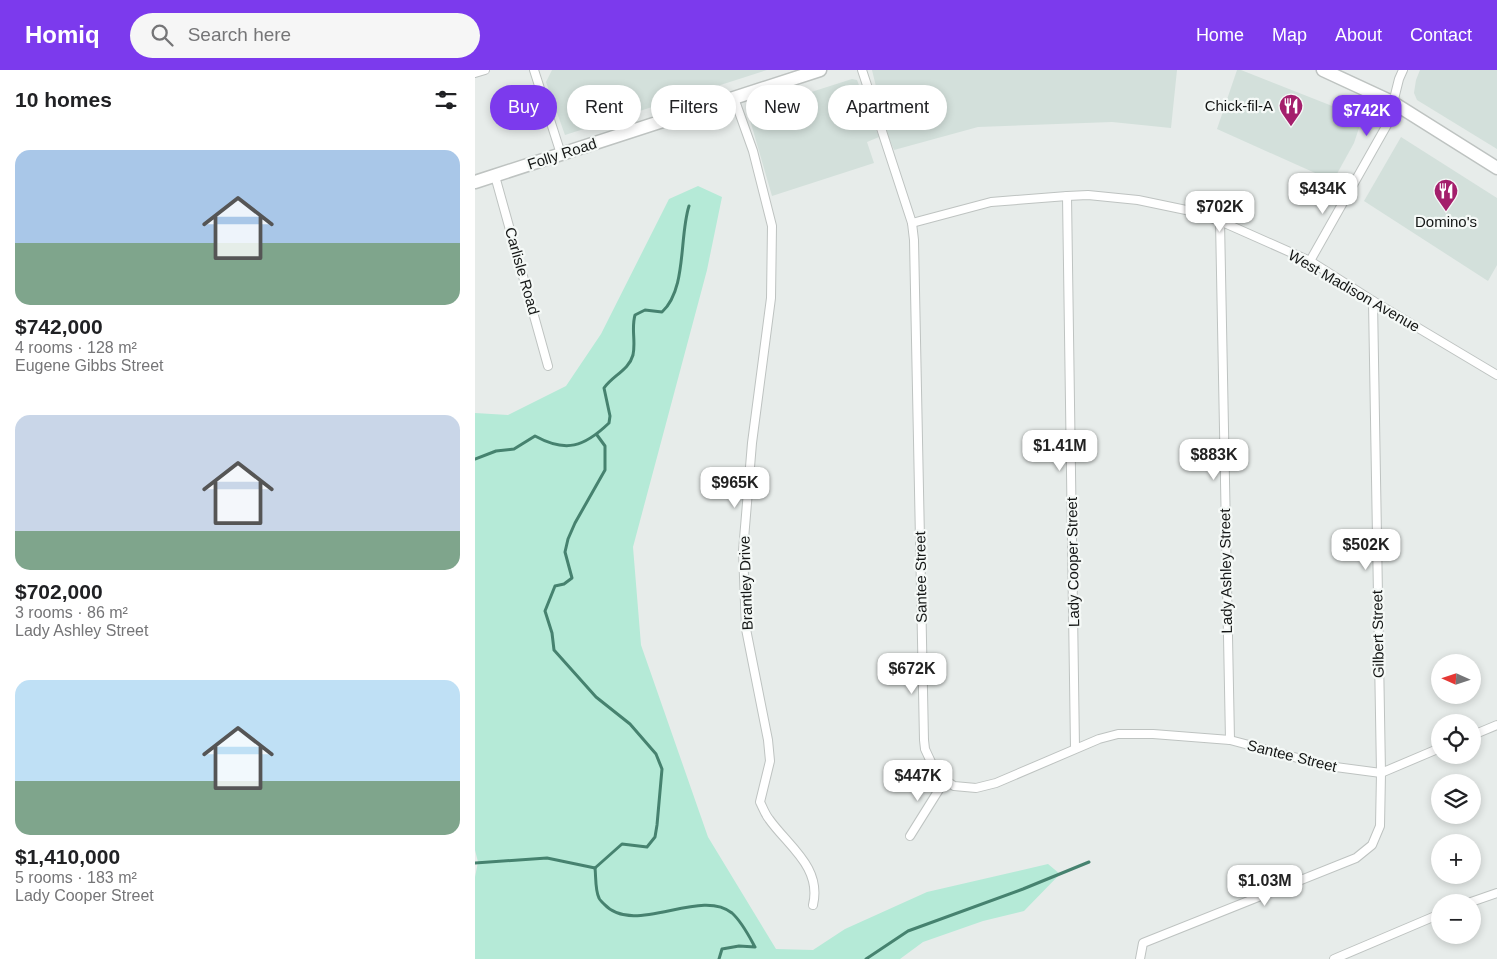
<!DOCTYPE html>
<html lang="en">
<head>
<meta charset="utf-8">
<style>
  :root { --surface:#fff; --page:#f6f6f6; --text:#202124; --muted:#757577; --accent:#7c3aed }
  body { margin:0; font-family:Arial,sans-serif; background:var(--page); color:var(--text); height:100vh; display:flex; flex-direction:column; font-size:19px; white-space:nowrap }
  * { box-sizing:border-box; margin:0 }
  p { font-size:16px; color:var(--muted) }
  .icon { flex:none; width:28px; height:28px; fill:none; stroke:currentColor; stroke-width:2; stroke-linecap:round; stroke-linejoin:round }
  .map { position:relative; flex:1; overflow:hidden }
  .drawer { display:flex; flex-direction:column; background:var(--surface); width:475px }
  .drawer>* { flex:none }
  .hud { position:absolute; left:15px; top:15px; width:475px; height:45px; display:flex; gap:10px }
  .needle { width:32px; rotate:273deg }
  .controls { position:absolute; left:956px; top:584px; display:grid; gap:10px }
  .controls a { display:grid; place-items:center; width:50px; height:50px; border-radius:50%; background:var(--surface); box-shadow:0 2px 8px #0003; font-size:25px }
  .price { position:absolute; translate:-50% -42px; padding:0 11px; border-radius:10px; background:#fff; color:#222; font-size:16px; line-height:32px; filter:drop-shadow(0 1px 2px #0008) }
  .price::after { content:''; position:absolute; left:50%; top:30px; width:15px; height:11px; margin-left:-8px; background:inherit; clip-path:polygon(0 0,100% 0,50% 100%) }
  .price.selected { background:var(--accent); color:#fff }
  ul { padding:0; list-style:none }
  li { display:grid; align-content:center; gap:10px; height:265px; padding:0 15px }
  li span { display:grid; place-items:center; height:155px; border-radius:15px; color:#555 }
  li>.icon { margin-inline-start:auto }
  span .icon { width:90px; height:90px; fill:#fffc; stroke-width:1 }
  li b { font-size:21px }
  h2 { display:flex; justify-content:space-between; align-items:center; height:60px; padding:0 15px; font-size:21px }
  .pill { padding:0 18px; border-radius:22px; background:var(--surface); box-shadow:0 2px 8px #0003; font-size:18px; line-height:45px }
  .pill.selected { background:var(--accent); color:#fff }
  header { display:flex; align-items:center; gap:30px; box-sizing:border-box; height:70px; padding:0 25px; background:var(--accent); color:#fff }
  header strong { font-size:24px }
  nav { display:flex; gap:28px; margin-inline-start:auto; font-size:18px }
  .search { width:350px; height:45px; background:var(--page); display:flex; align-items:center; gap:12px; box-sizing:border-box; padding:0 18px; border-radius:28px; color:var(--muted); font-size:19px }
  main { display:flex; flex:1; min-height:0 }
  .map>svg:first-child { display:block }
</style>
</head>
<body>
<header>
<strong>Homiq</strong>
<div class="search"><svg class="icon" aria-label="search" viewBox="0 0 24 24"><circle cx="10" cy="10" r="6"/><path d="M15 15l6 6"/></svg>Search here</div>
<nav><a>Home</a><a>Map</a><a>About</a><a>Contact</a></nav>
</header>
<main>
<section class="drawer">
<h2>10 homes<svg class="icon" aria-label="filters" viewBox="0 0 24 24"><path d="M4 7h16M4 17h16"/><circle cx="9" cy="7" r="2"/><circle cx="15" cy="17" r="2"/></svg></h2>
<ul>
<li><span style="background:linear-gradient(#a9c7e8 60%,#7fa58c 0)"><svg class="icon" aria-label="home" viewBox="0 0 24 24"><path d="M3 11l9-7 9 7M6 9v11h12V9"/></svg></span><div><b>$742,000</b><p>4 rooms · 128 m²</p><p>Eugene Gibbs Street</p></div></li>
<li><span style="background:linear-gradient(#c9d6e8 75%,#7fa58c 0)"><svg class="icon" aria-label="home" viewBox="0 0 24 24"><path d="M3 11l9-7 9 7M6 9v11h12V9"/></svg></span><div><b>$702,000</b><p>3 rooms · 86 m²</p><p>Lady Ashley Street</p></div></li>
<li><span style="background:linear-gradient(#bfe0f5 65%,#7fa58c 0)"><svg class="icon" aria-label="home" viewBox="0 0 24 24"><path d="M3 11l9-7 9 7M6 9v11h12V9"/></svg></span><div><b>$1,410,000</b><p>5 rooms · 183 m²</p><p>Lady Cooper Street</p></div></li>
</ul>
</section>
<div class="map">
<svg width="1022" height="889" viewBox="0 0 1022 889">
  <rect width="100%" height="100%" fill="#e7ecea"/>
  <!-- built -->
  <g fill="#d3e0db">
    <path d="M77,0H292L90,65L71,12Z"/>
    <path d="M397,0H702L696,58L637,52L503,57L419,80L413,66Z"/>
    <path d="M762,0H766L875,43L881,48L884,58L879,73L858,111L742,59Z"/>
    <path d="M945,0H1022V79L942,30L939,23L941,10Z"/>
    <path d="M377,9L382,10L404,67L392,72L399,93L297,126L275,50V44L280,40Z"/>
    <path d="M926,67L1022,128V195L1013,211L889,131Z"/>
  </g>
  <!-- green -->
  <path fill="#b5ead7" d="M223,116L247,127L232,200L158,477L166,575L233,767L301,879L338,880L370,859L452,822L573,794L585,804L549,841L508,851L448,872L425,889H0V807L3,792L0,780V343L33,345L91,316L126,264L194,129Z"/>
  <g fill="none" stroke-linecap="round" stroke-linejoin="round">
    <!-- stream -->
    <g stroke="#46826f" stroke-width="3">
      <path d="M0,389L21,381L39,379L60,366C91,383 109,377 134,353L135,346L129,318C137,306 154,300 158,285C161,271 156,259 160,245L170,240L187,242C212,219 204,167 214,136"/>
      <path d="M0,793L72,788L120,798"/>
      <path d="M120,798L147,774L172,777L180,767L182,755L187,699L181,684L155,654L121,627L79,580L77,563L70,541L80,516L89,514L97,508L90,482L93,469L100,453L130,400V376L122,365"/>
      <path d="M120,798C121,806 120,820 124,828C124,829 128,833 129,834C159,867 225,817 257,843C267,852 274,866 280,877L264,876L247,879L244,889"/>
      <path d="M391,889L433,861L548,819L614,792"/>
    </g>
    <defs>
      <g id="street">
        <path d="M59,0L86,84"/>
        <path d="M387,0L437,153L439,170L449,670L450,679L456,692L470,710L479,716L501,718L521,713L624,669L643,664H678L755,670L853,696L906,703L965,678"/>
        <path d="M0,3L10,0"/>
        <path d="M259,28L278,81L297,156L296,228L277,373L268,481L271,559L293,670L295,691L285,732C288,738 290,744 294,749C313,776 347,797 338,835"/>
        <path d="M20,106L73,296"/>
        <path d="M592,126L600,678"/>
        <path d="M745,151L755,670"/>
        <path d="M437,153L516,132L592,126L613,125L663,130L711,140L745,151L835,191L898,231L1022,305"/>
        <path d="M835,191L913,53L924,9L928,0"/>
        <path d="M998,665L1022,655"/>
        <path d="M435,766L470,710"/>
        <path d="M996,832L1022,823"/>
        <path d="M665,889L668,873L881,788L897,775L905,756L906,703L898,231"/>
        <path d="M859,889L965,844"/>
      </g>
      <g id="primary">
        <path d="M848,0L917,32L1022,98"/>
        <path d="M0,112L345,0"/>
      </g>
    </defs>
    <!-- street casing -->
    <use href="#street" stroke="#bec3c1" stroke-width="10"/>
    <!-- primary casing -->
    <use href="#primary" stroke="#bec3c1" stroke-width="15"/>
    <!-- street -->
    <use href="#street" stroke="#fff" stroke-width="8"/>
    <!-- primary -->
    <use href="#primary" stroke="#fff" stroke-width="12"/>
  </g>
  <!-- icons -->
  <defs>
    <symbol id="restaurant-pin" viewBox="-11 -11 22 30"><path d="M0 17L-7.5 6A9.5 9.5 0 1 1 7.5 6Z" fill="#a41f6c" stroke="#f5f9f7"/><path d="M-5-6h1v4h1v-4h1v4h1v-4h1v5L-1.5 .5V6h-2V.5L-5-1ZM5-6V6H3V1.5H1.5Q1.5-4 5-6Z" fill="#fff"/></symbol>
  </defs>
  <g fill-rule="evenodd">
    <use href="#restaurant-pin" x="802" y="22" width="28" height="38"/>
    <use href="#restaurant-pin" x="957" y="107" width="28" height="38"/>
  </g>
  <g text-anchor="middle" stroke-width="4.5" stroke-linejoin="round" paint-order="stroke">
    <!-- poi labels -->
    <g font-size="15" fill="#141615" stroke="#f5f9f7" text-anchor="end">
      <text x="798" y="41">Chick-fil-A</text>
      <text x="971" y="157" text-anchor="middle">Domino's</text>
    </g>
    <!-- street labels -->
    <g font-size="15" fill="#141615" stroke="#f5f9f7">
      <text transform="translate(87 84) rotate(-18)" y="5">Folly Road</text>
      <text transform="translate(47 201) rotate(74)" y="5">Carlisle Road</text>
      <text transform="translate(879 221) rotate(30)" y="5">West Madison Avenue</text>
      <text transform="translate(598 492) rotate(-91)" y="5">Lady Cooper Street</text>
      <text transform="translate(751 501) rotate(-91)" y="5">Lady Ashley Street</text>
      <text transform="translate(446 507) rotate(-91)" y="5">Santee Street</text>
      <text transform="translate(271 513) rotate(-92)" y="5">Brantley Drive</text>
      <text transform="translate(903 564) rotate(-91)" y="5">Gilbert Street</text>
      <text transform="translate(817 686) rotate(14)" y="5">Santee Street</text>
    </g>
  </g>
</svg>
<div class="controls">
<a><svg class="needle" viewBox="-14 -14 28 28"><path d="M0-13l5 13h-10z" fill="#e53935"/><path d="M0 13l5-13h-10z" fill="#757577"/></svg></a>
<a><svg class="icon" aria-label="locate" viewBox="0 0 24 24"><circle cx="12" cy="12" r="6"/><path d="M12 2v4M12 18v4M2 12h4M18 12h4"/></svg></a>
<a><svg class="icon" aria-label="layers" viewBox="0 0 24 24"><path d="M12 4l9 5-9 5-9-5zM3 14l9 5 9-5"/></svg></a>
<a>+</a>
<a>−</a>
</div>
<b class="price selected" style="left:892px;top:67px">$742K</b>
<b class="price" style="left:848px;top:145px">$434K</b>
<b class="price" style="left:745px;top:163px">$702K</b>
<b class="price" style="left:585px;top:402px">$1.41M</b>
<b class="price" style="left:739px;top:411px">$883K</b>
<b class="price" style="left:260px;top:439px">$965K</b>
<b class="price" style="left:891px;top:501px">$502K</b>
<b class="price" style="left:437px;top:625px">$672K</b>
<b class="price" style="left:443px;top:732px">$447K</b>
<b class="price" style="left:790px;top:837px">$1.03M</b>
<div class="hud">
<a class="pill selected">Buy</a>
<a class="pill">Rent</a>
<a class="pill">Filters</a>
<a class="pill">New</a>
<a class="pill">Apartment</a>
</div>
</div>
</main>
</body>
</html>
